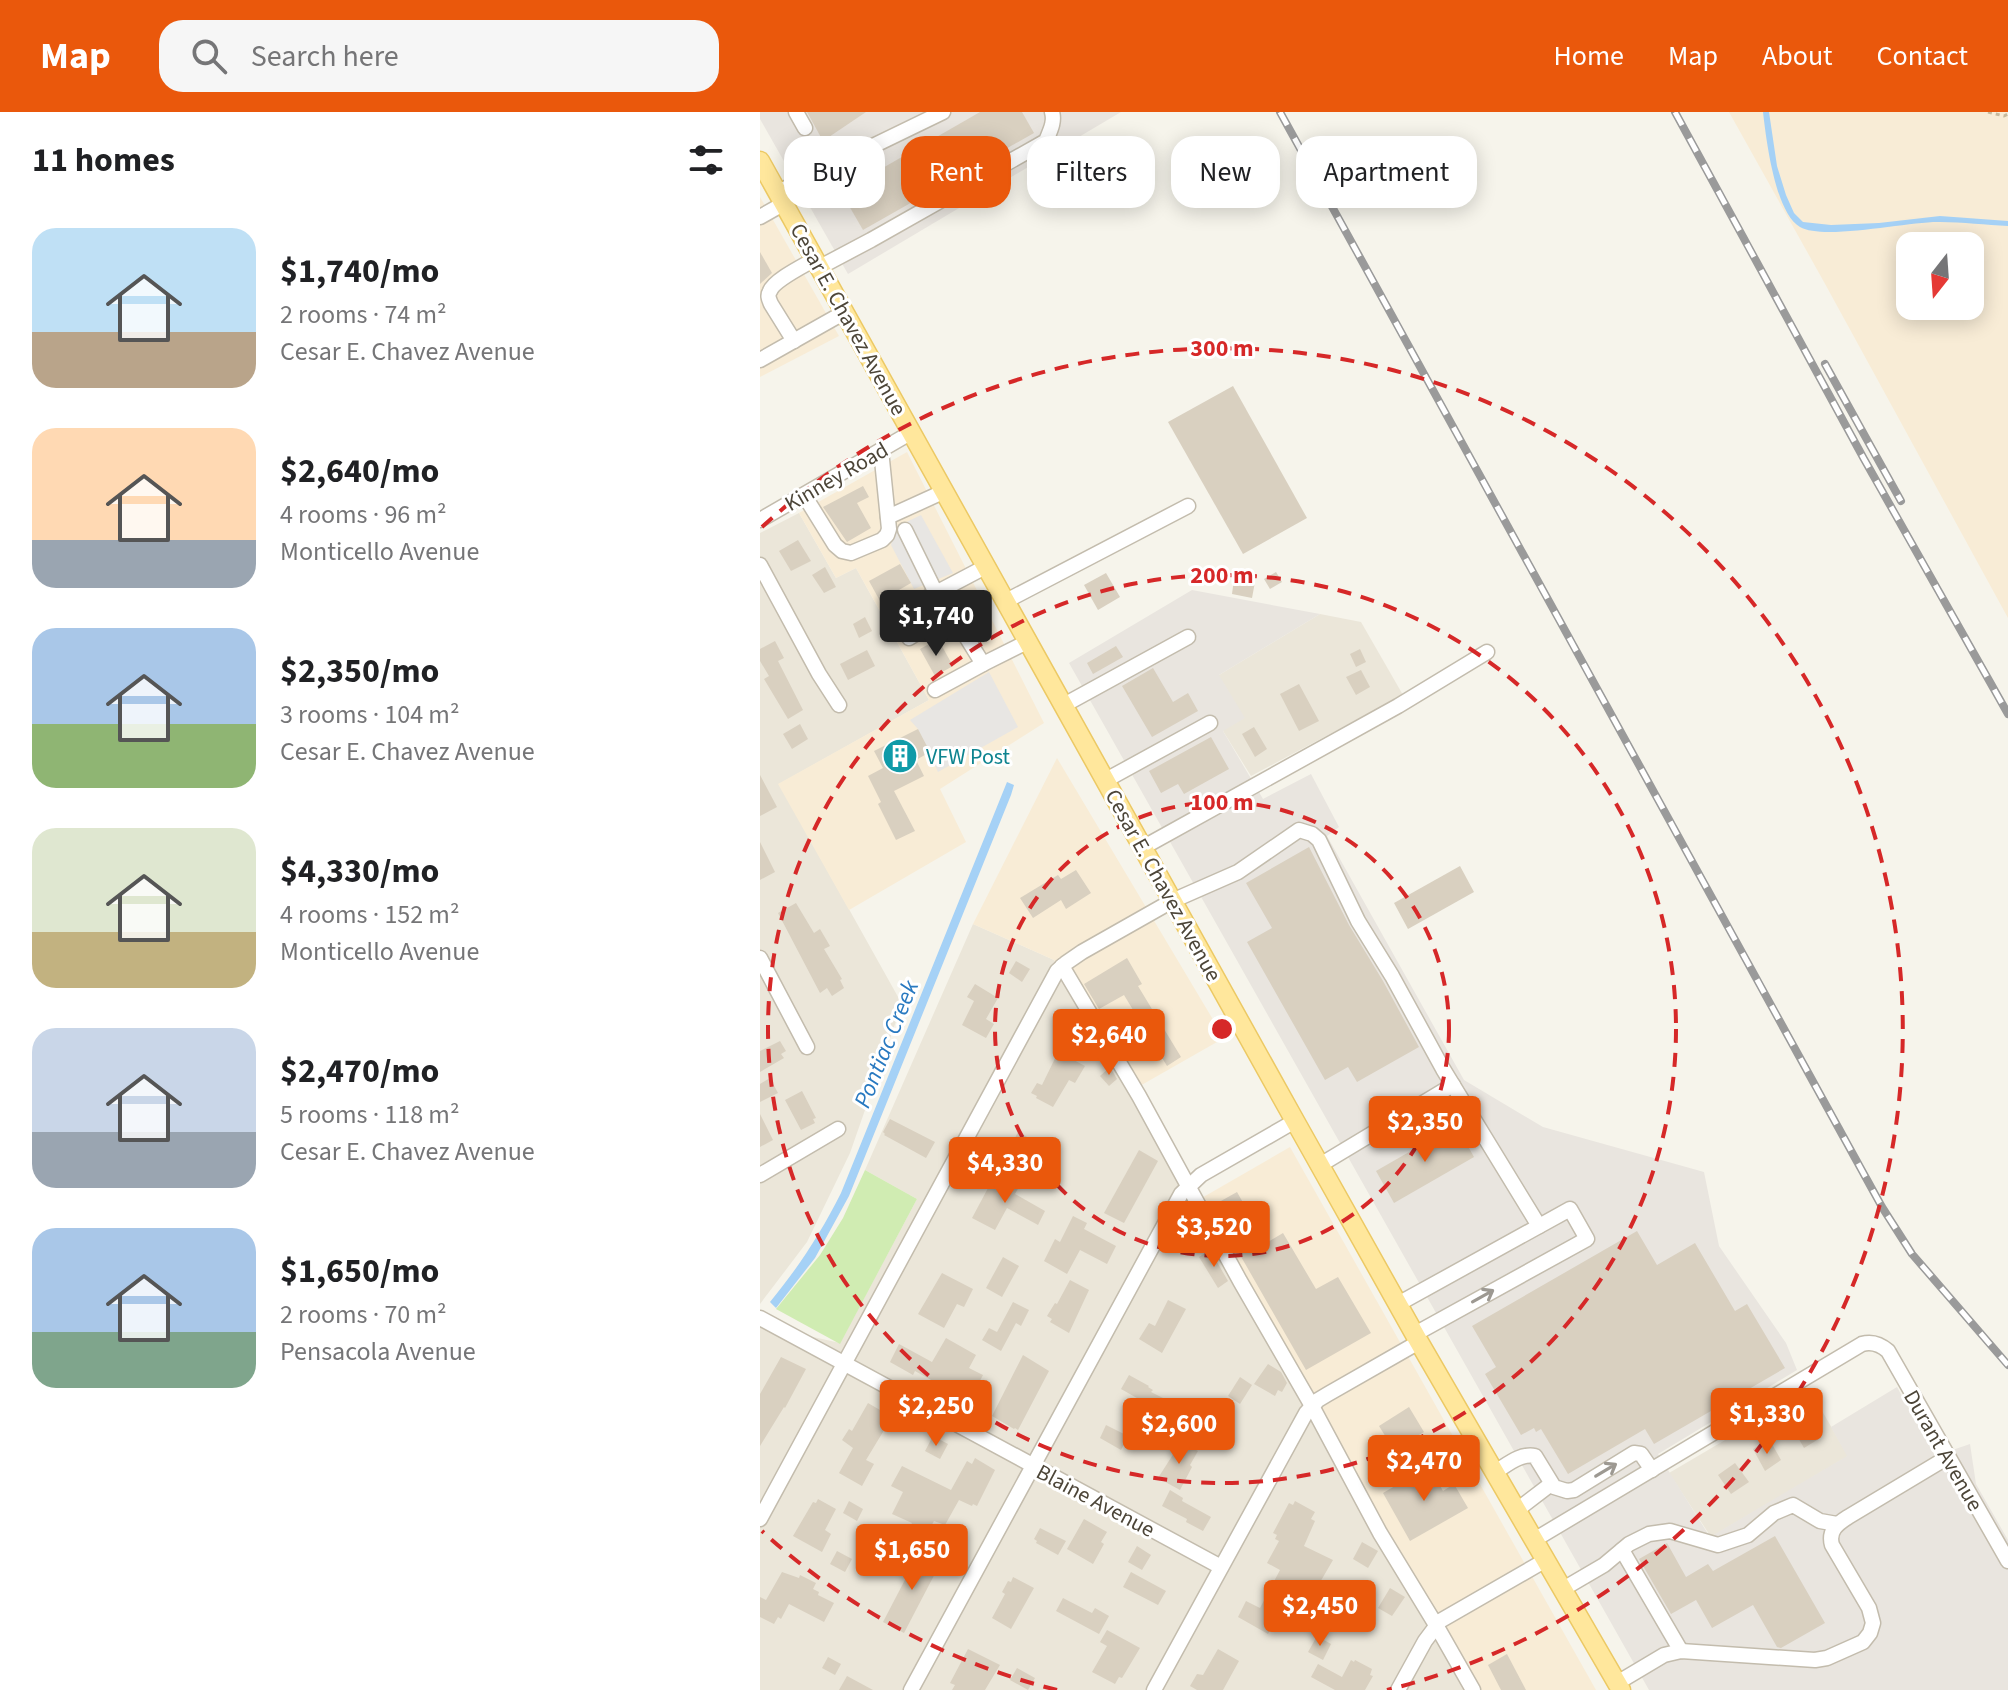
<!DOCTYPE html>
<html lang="en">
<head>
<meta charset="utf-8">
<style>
  :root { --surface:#fff; --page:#f6f6f6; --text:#202124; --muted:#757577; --accent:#ea580c }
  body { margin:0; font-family:"Source Sans 3",sans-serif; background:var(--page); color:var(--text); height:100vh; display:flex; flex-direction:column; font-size:30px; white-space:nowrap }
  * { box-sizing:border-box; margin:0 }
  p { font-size:26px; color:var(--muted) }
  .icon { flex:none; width:44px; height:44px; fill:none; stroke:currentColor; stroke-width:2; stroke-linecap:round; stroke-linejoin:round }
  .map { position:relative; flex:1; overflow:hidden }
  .details { display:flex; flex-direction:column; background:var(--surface); width:760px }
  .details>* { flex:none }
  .guide { position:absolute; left:24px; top:24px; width:760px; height:72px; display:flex; gap:16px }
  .needle { width:52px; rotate:197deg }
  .fabs { position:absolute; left:1136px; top:120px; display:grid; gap:16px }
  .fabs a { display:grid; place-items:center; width:88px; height:88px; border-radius:16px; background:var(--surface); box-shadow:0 4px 20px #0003; font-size:40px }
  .price { position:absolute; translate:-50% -68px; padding:0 18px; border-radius:8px; background:var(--accent); color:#fff; font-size:26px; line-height:52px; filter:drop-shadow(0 2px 4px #0008) }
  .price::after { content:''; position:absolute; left:50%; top:48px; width:24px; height:18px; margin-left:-12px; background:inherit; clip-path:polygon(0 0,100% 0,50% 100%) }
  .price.active { background:#222; color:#fff }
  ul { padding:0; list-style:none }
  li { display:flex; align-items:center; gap:24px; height:200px; padding:0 32px }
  li span { display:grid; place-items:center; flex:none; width:224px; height:160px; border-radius:24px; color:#555 }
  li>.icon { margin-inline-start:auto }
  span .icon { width:96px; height:96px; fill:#fffc; stroke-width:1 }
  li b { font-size:34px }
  h2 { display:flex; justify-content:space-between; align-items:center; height:96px; padding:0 32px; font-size:34px }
  .tag { padding:0 28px; border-radius:24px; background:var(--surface); box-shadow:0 4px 20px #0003; font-size:28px; line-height:72px }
  .tag.active { background:var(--accent); color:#fff }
  header { display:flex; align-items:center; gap:48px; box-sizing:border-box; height:112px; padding:0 40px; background:var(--accent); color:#fff }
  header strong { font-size:38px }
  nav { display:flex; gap:44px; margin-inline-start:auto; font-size:28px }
  .search { width:560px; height:72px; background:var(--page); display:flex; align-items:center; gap:20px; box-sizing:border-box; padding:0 28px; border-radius:24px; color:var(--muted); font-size:30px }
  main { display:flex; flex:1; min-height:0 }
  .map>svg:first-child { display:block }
</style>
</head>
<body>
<header>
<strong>Map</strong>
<div class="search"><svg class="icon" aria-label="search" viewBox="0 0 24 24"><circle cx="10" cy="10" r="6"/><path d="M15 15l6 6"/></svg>Search here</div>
<nav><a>Home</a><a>Map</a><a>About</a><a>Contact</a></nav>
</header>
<main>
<section class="details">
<h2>11 homes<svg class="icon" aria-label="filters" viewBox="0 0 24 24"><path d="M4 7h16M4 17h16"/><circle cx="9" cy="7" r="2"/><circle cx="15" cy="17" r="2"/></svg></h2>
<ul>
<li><span style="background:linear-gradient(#bfe0f5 65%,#b9a48a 0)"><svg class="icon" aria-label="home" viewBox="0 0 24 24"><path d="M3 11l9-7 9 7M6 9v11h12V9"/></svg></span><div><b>$1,740/mo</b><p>2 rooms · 74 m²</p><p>Cesar E. Chavez Avenue</p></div></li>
<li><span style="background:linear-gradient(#ffd9b3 70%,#9aa5b1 0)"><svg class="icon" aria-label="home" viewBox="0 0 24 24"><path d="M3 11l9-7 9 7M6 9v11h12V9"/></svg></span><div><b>$2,640/mo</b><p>4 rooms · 96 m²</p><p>Monticello Avenue</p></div></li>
<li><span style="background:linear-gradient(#a9c7e8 60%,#8fb573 0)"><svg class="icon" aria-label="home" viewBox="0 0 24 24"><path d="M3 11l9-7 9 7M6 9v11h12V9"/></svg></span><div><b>$2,350/mo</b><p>3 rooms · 104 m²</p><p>Cesar E. Chavez Avenue</p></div></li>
<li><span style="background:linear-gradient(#dfe7d0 65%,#c2b280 0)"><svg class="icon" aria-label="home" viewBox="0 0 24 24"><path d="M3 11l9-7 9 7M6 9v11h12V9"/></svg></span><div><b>$4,330/mo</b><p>4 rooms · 152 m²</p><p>Monticello Avenue</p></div></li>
<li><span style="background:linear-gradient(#c9d6e8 65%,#9aa5b1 0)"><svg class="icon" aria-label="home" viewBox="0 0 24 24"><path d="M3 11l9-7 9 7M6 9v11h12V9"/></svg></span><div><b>$2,470/mo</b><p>5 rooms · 118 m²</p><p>Cesar E. Chavez Avenue</p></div></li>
<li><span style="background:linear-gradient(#a9c7e8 65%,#7fa58c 0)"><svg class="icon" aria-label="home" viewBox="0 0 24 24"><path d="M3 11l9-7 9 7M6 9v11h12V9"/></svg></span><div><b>$1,650/mo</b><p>2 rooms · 70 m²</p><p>Pensacola Avenue</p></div></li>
</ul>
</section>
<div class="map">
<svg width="1248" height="1578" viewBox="0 0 1248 1578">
  <rect width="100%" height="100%" fill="#f6f4eb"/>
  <!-- residential -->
  <g fill="#ebe6d9">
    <path d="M39,401L76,466L96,456L169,588L19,672L142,892L90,1041L47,1130L0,1192V421Z"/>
    <path d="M560,502L601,510L643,583L491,664L463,619L459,563Z"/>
    <path d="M213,812L294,848L371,979L711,1578H0V1213L80,1231L157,1087L105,1058Z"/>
    <path d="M1050,1278L1088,1344L951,1425L909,1361Z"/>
  </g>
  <!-- commercial -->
  <g fill="#f8ecd6" fill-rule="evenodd">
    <path d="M969,0H1248V506L1064,170ZM1150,134H1210V194H1150Z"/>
    <path d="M0,85L79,224L0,265Z"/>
    <path d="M147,340L284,611L180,677L206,730L89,798L18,672L169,588L96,456L76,466L39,401Z"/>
    <path d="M297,646L464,926L371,979L294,848L213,812Z"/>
    <path d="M530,1035L836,1578H711L433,1091Z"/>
  </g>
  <!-- industrial -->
  <g fill="#e9e5df">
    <path d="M0,0H361L88,162L0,7Z"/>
    <path d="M432,478L560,502L459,563L485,606L463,619L503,687L551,662L579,715L567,724L704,968L783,1015L944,1060L959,1134L1026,1231L1037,1258L898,1342L950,1425L1087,1344L1071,1315L1137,1275L1175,1344L1210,1332L1216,1372L1248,1428V1578H889L309,551Z"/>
  </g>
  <!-- green -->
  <path fill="#d0ecb2" d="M105,1058L157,1087L80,1232L16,1197L60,1143L83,1106Z"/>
  <!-- parking -->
  <g fill="#e8e6e3">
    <path d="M161,403L193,461L154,477L131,433L136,415Z"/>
    <path d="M229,560L258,615L178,660L158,617L150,608Z"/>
  </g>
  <!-- water -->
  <g fill="#a5d1f6">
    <path d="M1003,0H1009L1017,54L1026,83L1034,101L1043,110L1071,113L1119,111L1180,104L1248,109V114C1226,113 1203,110 1180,110C1150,109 1064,129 1040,115C1015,101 1006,26 1003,0Z"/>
    <path d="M247,670L254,673L251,683L89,1084L55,1146L16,1196L10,1190C38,1156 61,1121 81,1081Z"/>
  </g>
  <!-- building -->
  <g fill="#d9d0c0">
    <path d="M47,0H106L63,29Z"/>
    <path d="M220,0H262L274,21L103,118L81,80Z"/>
    <path d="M0,140L12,161L0,172Z"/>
    <path d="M473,274L547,406L483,442L408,310Z"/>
    <path d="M103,374L109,385L97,391L111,416L87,430L63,395Z"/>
    <path d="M38,428L51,449L31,459L19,439Z"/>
    <path d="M140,452L151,471L120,489L109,469Z"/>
    <path d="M65,455L76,475L64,481L52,463Z"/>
    <path d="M516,460L522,470L510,477L504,467Z"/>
    <path d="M346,461L360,485L338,498L324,473Z"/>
    <path d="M474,467L495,470L492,486L472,482Z"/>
    <path d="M105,505L112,519L99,526L93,512Z"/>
    <path d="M178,527L193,554L175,564L160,537Z"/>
    <path d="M15,529L24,546L18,549L43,598L28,607L4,567L9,564L0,549V537Z"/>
    <path d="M356,534L363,545L333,562L327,551Z"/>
    <path d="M600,537L606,550L596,555L590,542Z"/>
    <path d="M107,538L115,554L88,568L80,552Z"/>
    <path d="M393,556L413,590L428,581L438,599L392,625L362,574Z"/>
    <path d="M601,558L610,575L596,583L586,565Z"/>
    <path d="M539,572L559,609L539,619L520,582Z"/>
    <path d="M40,612L48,627L32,637L23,622Z"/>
    <path d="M494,615L507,637L495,645L482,622Z"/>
    <path d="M158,617L170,640L156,648L164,664L134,679L155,719L136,728L118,692L121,690L108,664L123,656L114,639Z"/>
    <path d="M451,625L469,657L424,682L418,672L401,681L389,659Z"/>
    <path d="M0,663L17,695L0,704Z"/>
    <path d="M0,730L15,760L0,768Z"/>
    <path d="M549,735L589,813L623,869L659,935L597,970L588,955L565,968L487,830L512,816L486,771Z"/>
    <path d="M700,754L714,780L648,817L634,791Z"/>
    <path d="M316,758L331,781L306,797L301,788L273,806L260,786L298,763L301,767Z"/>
    <path d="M36,791L54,821L60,817L70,834L64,837L82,867L80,868L84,876L72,884L67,876L60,881L18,801Z"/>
    <path d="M367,846L382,872L378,874L421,945L407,954L364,883L339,897L324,872Z"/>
    <path d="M256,849L270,857L262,870L249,861Z"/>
    <path d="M215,872L238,886L226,907L234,912L226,926L202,913L214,889L207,885Z"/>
    <path d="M314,908L331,925L310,946L325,954L315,971L309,968L293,995L276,986L277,984L271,981L277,971L282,973L304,928V925L301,921Z"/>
    <path d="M20,929L26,939L21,942L24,946L0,960V939Z"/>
    <path d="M350,955L357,967L349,974L340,964Z"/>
    <path d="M10,966L18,981L0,990V972Z"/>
    <path d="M42,979L56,1006L53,1007L55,1011L41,1018L25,988Z"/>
    <path d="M0,1002L13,1028L0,1035Z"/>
    <path d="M130,1007L175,1030L166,1046L124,1023L125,1022L123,1020Z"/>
    <path d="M696,1013L714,1045L634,1091L616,1059Z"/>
    <path d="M258,1020L280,1032L272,1047L250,1036Z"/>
    <path d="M379,1038L398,1049L364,1111L344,1101Z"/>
    <path d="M235,1063L259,1075L255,1082L285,1099L278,1113L247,1096L235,1118L212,1106Z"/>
    <path d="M477,1080L506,1131L523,1121L556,1177L578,1165L611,1221L546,1258L452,1094Z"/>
    <path d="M313,1104L327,1111L324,1117L356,1134L347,1152L320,1138L307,1162L284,1149L295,1127L300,1130Z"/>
    <path d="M877,1119L897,1153L935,1131L975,1199L987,1192L1025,1256L894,1332L885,1317L808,1362L781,1317L776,1320L774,1316L761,1323L725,1262L736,1255L712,1214Z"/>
    <path d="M450,1138L468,1169L458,1176L439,1145Z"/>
    <path d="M243,1145L259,1154L242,1185L226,1176Z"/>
    <path d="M182,1161L213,1177L204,1195L197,1192L184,1216L158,1202Z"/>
    <path d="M310,1168L329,1178L309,1221L290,1210L292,1207L287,1204L295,1191L297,1192Z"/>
    <path d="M408,1188L426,1197L402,1241L379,1227L389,1211L395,1214Z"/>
    <path d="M253,1190L269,1198L261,1214L256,1211L241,1239L222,1228L229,1216L237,1220Z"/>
    <path d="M186,1226L216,1243L209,1256L223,1263L206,1296L194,1290L198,1283L155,1259L153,1263L130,1250L139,1232L172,1250Z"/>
    <path d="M263,1243L289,1259L258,1318L255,1316L254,1317L232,1304Z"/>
    <path d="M21,1245L46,1257L25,1296L24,1295L0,1334V1282Z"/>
    <path d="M508,1252L521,1260L527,1271L522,1280L518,1278L515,1284L494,1272Z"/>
    <path d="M369,1263L389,1274L388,1275L393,1278L391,1280L415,1292L408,1310L388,1300L391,1294L361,1277Z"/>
    <path d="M480,1265L492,1273L480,1292L468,1284Z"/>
    <path d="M108,1291L132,1305L106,1348L114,1352L102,1374L79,1361L93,1336L82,1328L89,1317L92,1319Z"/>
    <path d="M649,1295L664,1320L634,1338L619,1314Z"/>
    <path d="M1041,1301L1057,1328L1044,1336L1028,1308Z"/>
    <path d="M346,1313L368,1324L361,1338L340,1326Z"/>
    <path d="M173,1324L188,1332L180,1347L165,1339Z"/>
    <path d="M421,1330L438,1339L430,1353L432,1355L420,1378L398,1366Z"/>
    <path d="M1005,1330L1008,1334L1012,1332L1021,1348L1005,1359L993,1337Z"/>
    <path d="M215,1346L235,1358L217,1394L213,1392L212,1394L199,1388L185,1413L174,1409L160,1434L145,1425L152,1411L132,1402L143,1380L131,1374L142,1354L191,1378L207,1349L212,1352Z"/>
    <path d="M975,1351L989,1370L971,1382L958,1363Z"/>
    <path d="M669,1354L683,1379L694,1372L708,1396L650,1429L623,1381Z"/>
    <path d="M410,1378L423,1386L422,1389L451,1405L443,1419L426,1410L427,1407L402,1394Z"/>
    <path d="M58,1387L76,1397L65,1418L71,1422L62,1440L33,1424L53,1390L56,1391Z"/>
    <path d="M89,1389L103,1397L97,1409L83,1401Z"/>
    <path d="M535,1389L555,1400L551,1407L555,1409L544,1434L573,1448L552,1484L533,1474L508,1522L478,1505L486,1489L500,1496L520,1458L507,1451L519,1429L515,1427L517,1423L513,1421L529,1391L533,1393Z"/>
    <path d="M324,1407L347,1420L341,1430L344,1432L333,1452L307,1437Z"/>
    <path d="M280,1416L306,1429L298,1443L276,1431L277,1429L274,1427Z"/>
    <path d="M1015,1424L1065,1511L1021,1536L1017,1535L993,1493L952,1516L936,1488L911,1502L879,1447L907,1431L926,1465L948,1452L953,1459Z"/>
    <path d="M602,1430L618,1439L608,1456L593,1447Z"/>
    <path d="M377,1434L391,1443L382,1458L368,1450Z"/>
    <path d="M77,1439L92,1447L85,1460L70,1452Z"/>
    <path d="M160,1439L181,1450L144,1521L123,1510Z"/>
    <path d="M22,1460L39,1466L40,1463L56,1471L53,1477L59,1480L58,1483L74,1491L64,1510L29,1492L21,1507L18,1505L14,1512L0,1505V1485L6,1488Z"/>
    <path d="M371,1460L406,1479L398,1493L363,1475Z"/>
    <path d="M253,1465L274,1476L251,1517L232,1506L245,1482L242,1480L248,1469L251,1470Z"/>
    <path d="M630,1476L645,1485L632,1504L618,1496Z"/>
    <path d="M303,1486L332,1501L335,1496L349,1504L339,1522L296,1499Z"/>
    <path d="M347,1518L380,1536L362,1566L359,1565L355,1572L332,1560L347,1534L340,1530Z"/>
    <path d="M557,1524L571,1532L563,1548L548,1540Z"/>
    <path d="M208,1537L240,1553L225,1578H192L195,1573L190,1571Z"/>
    <path d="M458,1537L479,1549L463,1578H437L430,1574L437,1562L443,1563Z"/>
    <path d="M747,1542L766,1578H741L728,1553Z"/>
    <path d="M68,1545L81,1552L75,1563L62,1556Z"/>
    <path d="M591,1548L594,1550L595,1548L612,1557L610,1563L613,1564L605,1578H575L551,1565L558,1552L582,1565Z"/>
    <path d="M257,1556L275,1566L268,1578L250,1568Z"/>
    <path d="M87,1564L113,1578H79Z"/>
  </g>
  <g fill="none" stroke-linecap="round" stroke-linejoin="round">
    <defs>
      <g id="minor">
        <path d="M36,0L45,16"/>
        <path d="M18,80L183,0"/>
        <path d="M0,105L23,92"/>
        <path d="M60,155L111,128L286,29C290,19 295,10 292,0"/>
        <path d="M34,229L11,192C9,187 7,184 10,179C14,168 45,153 55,147"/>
        <path d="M0,248L85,200"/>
        <path d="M44,383L75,433L82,439L91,441L122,428L127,423L129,417L121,338"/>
        <path d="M128,405L185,379"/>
        <path d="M0,408L152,320"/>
        <path d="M145,418L176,481"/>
        <path d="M0,453L59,562L79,593"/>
        <path d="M246,489L428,394"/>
        <path d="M134,503L227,454"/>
        <path d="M149,526L189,502L194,505L223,552L175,578"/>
        <path d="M223,552L269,529"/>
        <path d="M304,593L428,525"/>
        <path d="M346,668L450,611"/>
        <path d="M382,736L638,594L727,540"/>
        <path d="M0,846L47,935"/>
        <path d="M302,854L379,984L480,1169L552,1294L620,1421L676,1513L713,1578"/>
        <path d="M560,1053L693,973"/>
        <path d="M0,1063L78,1017"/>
        <path d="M638,1192L810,1097L827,1127L655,1222"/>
        <path d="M0,1206L461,1455"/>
        <path d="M735,1360C747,1353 760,1341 775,1344L794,1375L807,1379L814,1378L874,1341L881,1342L892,1358"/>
        <path d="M757,1398L791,1372"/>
        <path d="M0,1407L297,859L306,851L322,840L412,789L478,760L539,718L552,722L559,728L598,809L632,864L683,957L779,1114"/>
        <path d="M774,1428L1102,1232C1112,1229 1120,1232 1128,1239L1248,1449"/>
        <path d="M862,1438L921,1539"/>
        <path d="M803,1477L844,1453L869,1432L889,1422L910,1419L958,1433L988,1423L1014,1401L1033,1393L1060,1409L1077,1412"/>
        <path d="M857,1571L904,1543L921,1539L1055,1548L1067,1546L1103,1530L1110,1521L1113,1511L1109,1496L1072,1433C1068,1419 1077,1412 1088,1405L1188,1345"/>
        <path d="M151,1578L421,1082L441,1063L535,1009"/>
        <path d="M394,1578L546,1301L558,1288L568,1282L659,1230"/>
        <path d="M638,1578L665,1529L680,1509L786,1448"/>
      </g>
      <path id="major" d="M0,49L535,1009L659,1230L861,1578"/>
    </defs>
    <!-- minor casing -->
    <use href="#minor" stroke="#c3bcad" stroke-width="17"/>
    <!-- major casing -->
    <use href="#major" stroke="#ecc964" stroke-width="21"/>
    <!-- path -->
    <path stroke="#c6b99d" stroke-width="3" stroke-dasharray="4 4" stroke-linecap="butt" d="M1228,0L1244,4L1248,2"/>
    <!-- minor -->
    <use href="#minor" stroke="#fff" stroke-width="14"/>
    <!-- major -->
    <use href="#major" stroke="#ffe79c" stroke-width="18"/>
    <defs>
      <g id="rail">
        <path d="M520,0L1122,1095L1152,1142L1248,1253"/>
        <path d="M915,0L1104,347L1248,602"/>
        <path d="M1065,252L1141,389"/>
      </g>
    </defs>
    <!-- rail casing -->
    <use href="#rail" stroke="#9a9a9a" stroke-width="8"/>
    <!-- rail -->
    <use href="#rail" stroke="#fff" stroke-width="5" stroke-dasharray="15" stroke-linecap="butt"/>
  </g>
  <!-- one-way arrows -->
  <defs><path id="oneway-shaft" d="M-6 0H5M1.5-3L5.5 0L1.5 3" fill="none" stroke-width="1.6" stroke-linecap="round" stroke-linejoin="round" transform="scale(2)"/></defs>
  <g stroke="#9d9992">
    <use href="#oneway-shaft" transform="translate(723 1184) rotate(-29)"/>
    <use href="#oneway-shaft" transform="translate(846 1358) rotate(-31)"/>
  </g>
  <!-- distance rings -->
  <g fill="none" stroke="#d62828" stroke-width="4" stroke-dasharray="14 10">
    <circle cx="462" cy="917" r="227"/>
    <circle cx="462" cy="917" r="454"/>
    <path d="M297 1578A681 681 0 0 1 2 1419M2 415A681 681 0 1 1 627 1578"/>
  </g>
  <!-- icons -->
  <defs>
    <symbol id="building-disc" viewBox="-11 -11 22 22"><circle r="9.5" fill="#0f9aa8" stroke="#fff"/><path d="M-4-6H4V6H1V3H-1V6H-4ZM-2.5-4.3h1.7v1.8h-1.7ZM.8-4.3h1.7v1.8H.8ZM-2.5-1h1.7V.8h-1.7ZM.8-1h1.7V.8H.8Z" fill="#fff"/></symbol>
  </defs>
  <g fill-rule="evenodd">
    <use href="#building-disc" x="120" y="624" width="40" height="40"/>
  </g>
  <g text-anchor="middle" stroke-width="6" stroke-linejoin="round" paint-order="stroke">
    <!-- street labels -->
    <g font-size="22" fill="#4c4538" stroke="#fff">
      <text transform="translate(89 207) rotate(61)" y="8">Cesar E. Chavez Avenue</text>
      <text transform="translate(76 364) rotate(-30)" y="8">Kinney Road</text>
      <text transform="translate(404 773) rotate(61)" y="8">Cesar E. Chavez Avenue</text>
      <text transform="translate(1184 1338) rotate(60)" y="8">Durant Avenue</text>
      <text transform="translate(336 1388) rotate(28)" y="8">Blaine Avenue</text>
    </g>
    <!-- culture labels -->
    <g font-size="22" fill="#0d838f" stroke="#fff" text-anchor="start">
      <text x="166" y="652">VFW Post</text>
    </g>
    <!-- water labels -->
    <g font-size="24" font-style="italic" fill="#2879c0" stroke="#fff">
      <text transform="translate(126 932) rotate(-68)" y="8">Pontiac Creek</text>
    </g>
  </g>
  <circle cx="462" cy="917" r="12" fill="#d62828" stroke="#fff" stroke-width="4"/>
  <g font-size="24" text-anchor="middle" font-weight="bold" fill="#d62828" stroke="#fff" stroke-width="6" stroke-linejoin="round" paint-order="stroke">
    <text x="462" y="244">300 m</text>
    <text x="462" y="471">200 m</text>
    <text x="462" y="698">100 m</text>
  </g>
</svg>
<div class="fabs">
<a><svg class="needle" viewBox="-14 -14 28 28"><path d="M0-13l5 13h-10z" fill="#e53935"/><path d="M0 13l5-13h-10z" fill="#757577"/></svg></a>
</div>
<b class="price active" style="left:176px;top:546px">$1,740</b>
<b class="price" style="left:349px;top:965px">$2,640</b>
<b class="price" style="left:665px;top:1052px">$2,350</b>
<b class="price" style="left:245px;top:1093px">$4,330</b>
<b class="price" style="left:454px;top:1157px">$3,520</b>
<b class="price" style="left:176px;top:1336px">$2,250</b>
<b class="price" style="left:1007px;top:1344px">$1,330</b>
<b class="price" style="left:419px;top:1354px">$2,600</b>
<b class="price" style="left:664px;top:1391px">$2,470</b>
<b class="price" style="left:152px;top:1480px">$1,650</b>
<b class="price" style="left:560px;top:1536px">$2,450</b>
<div class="guide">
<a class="tag">Buy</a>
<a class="tag active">Rent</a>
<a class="tag">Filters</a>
<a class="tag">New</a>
<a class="tag">Apartment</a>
</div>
</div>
</main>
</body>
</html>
